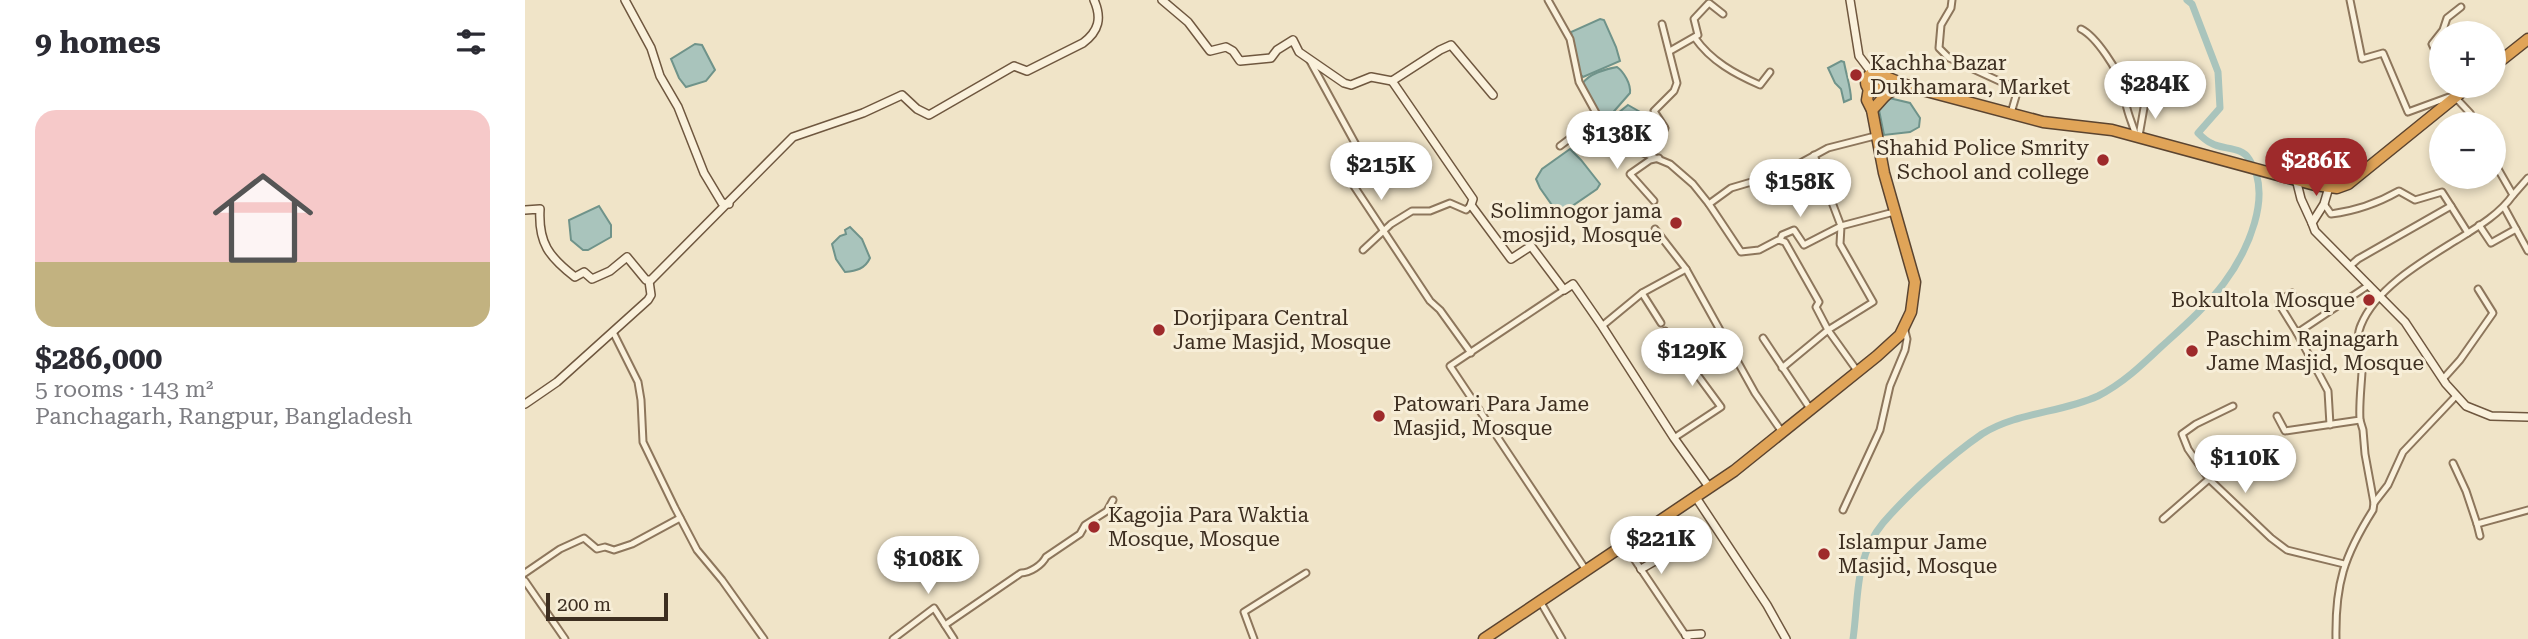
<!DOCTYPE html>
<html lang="en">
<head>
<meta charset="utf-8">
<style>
  :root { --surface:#fff; --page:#f2f2f3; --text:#2b2b33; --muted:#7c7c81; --accent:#9e2a2b }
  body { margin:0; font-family:"Roboto Serif",serif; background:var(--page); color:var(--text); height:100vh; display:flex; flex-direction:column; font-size:26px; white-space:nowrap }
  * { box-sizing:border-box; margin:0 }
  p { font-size:23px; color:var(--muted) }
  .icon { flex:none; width:38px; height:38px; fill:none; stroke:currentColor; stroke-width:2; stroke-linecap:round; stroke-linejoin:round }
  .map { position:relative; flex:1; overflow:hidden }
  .sheet { display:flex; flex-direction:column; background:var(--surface); width:525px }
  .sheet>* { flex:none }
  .controls { position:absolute; left:1904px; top:21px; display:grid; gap:14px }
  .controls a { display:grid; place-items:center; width:77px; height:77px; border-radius:50%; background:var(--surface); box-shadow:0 4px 10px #0003; font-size:35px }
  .scale { position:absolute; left:21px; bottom:18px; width:122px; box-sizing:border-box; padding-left:7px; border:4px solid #3d2e20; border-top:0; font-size:19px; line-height:24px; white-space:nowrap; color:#3d2e20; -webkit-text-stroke:5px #f7eed8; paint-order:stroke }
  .price { position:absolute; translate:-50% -60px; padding:0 16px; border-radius:24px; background:#fff; color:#222; font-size:23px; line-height:46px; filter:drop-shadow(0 2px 4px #0008) }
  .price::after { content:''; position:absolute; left:50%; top:42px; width:21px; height:16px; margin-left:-10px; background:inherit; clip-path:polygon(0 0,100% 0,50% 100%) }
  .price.on { background:var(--accent); color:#fff }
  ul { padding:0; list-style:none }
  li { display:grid; align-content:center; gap:14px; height:371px; padding:0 35px }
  li span { display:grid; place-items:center; height:217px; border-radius:21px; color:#555 }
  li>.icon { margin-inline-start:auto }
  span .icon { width:126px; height:126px; fill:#fffc; stroke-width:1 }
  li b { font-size:30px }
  h2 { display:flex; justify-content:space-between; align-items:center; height:84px; padding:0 35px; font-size:30px }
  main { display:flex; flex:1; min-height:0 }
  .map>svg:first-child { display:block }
</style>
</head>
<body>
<main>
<section class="sheet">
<h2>9 homes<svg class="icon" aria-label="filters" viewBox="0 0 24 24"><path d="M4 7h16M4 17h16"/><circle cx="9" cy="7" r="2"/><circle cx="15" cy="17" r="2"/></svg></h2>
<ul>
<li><span style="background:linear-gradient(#f6c9c9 70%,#c2b280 0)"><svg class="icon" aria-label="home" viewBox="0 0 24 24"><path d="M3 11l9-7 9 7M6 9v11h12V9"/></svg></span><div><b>$286,000</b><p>5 rooms · 143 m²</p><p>Panchagarh, Rangpur, Bangladesh</p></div></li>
</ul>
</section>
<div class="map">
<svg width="2003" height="639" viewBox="0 0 2003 639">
  <rect width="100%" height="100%" fill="#f0e4c8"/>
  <!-- water -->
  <g fill="#a9c4bc" stroke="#6f938a" stroke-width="2">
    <path d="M1075,19L1079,20L1091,47L1095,61L1058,77L1054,73L1046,32Z"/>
    <path d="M170,44L177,45L190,70L181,81L161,87L154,78L146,59Z"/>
    <path d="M1316,61L1319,62C1321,74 1326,88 1326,99L1319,102L1316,89L1310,83L1303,68Z"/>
    <path d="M1092,67C1099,72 1106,84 1105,93L1084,117L1077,118L1058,83C1064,74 1081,69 1092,67Z"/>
    <path d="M1360,97L1385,103L1395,118L1394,127L1385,132L1359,135L1354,110Z"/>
    <path d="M1103,105L1124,117L1130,123L1125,134L1115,146L1083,125V121Z"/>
    <path d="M1045,149L1056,160L1075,184L1072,189L1034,215L1015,188L1011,179L1017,169Z"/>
    <path d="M74,206L86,225V237L63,250H58L46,240L44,220Z"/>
    <path d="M325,227L337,239L345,258C340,269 331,271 320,272L311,259L307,244L315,236L321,234L320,230Z"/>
  </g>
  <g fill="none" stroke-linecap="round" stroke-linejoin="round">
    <!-- river -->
    <path stroke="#a9c4bc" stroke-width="7" d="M1328,639C1334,597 1329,558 1358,523C1383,494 1425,456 1457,434C1492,412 1536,413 1573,396C1597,384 1617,365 1636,347C1658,327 1681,307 1699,283C1722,252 1749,195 1724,159C1716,146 1697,150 1686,143C1681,141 1677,137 1673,133L1695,108L1693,72L1667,4L1662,0"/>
    <defs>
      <g id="street">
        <path d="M1023,0L1045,39L1054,82L1076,122L1116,152L1145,164L1168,184L1184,204L1206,188L1257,173L1303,148L1350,136"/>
        <path d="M1427,0L1426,8L1416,25L1414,48L1424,58L1485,86L1491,96L1486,113"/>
        <path d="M1825,0L1837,59L1858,53L1883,112L1924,97H1930L1945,113L1951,124"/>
        <path d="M1556,29C1572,37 1593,71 1599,88C1601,93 1599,98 1601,104C1603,115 1608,125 1611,136"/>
        <path d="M1170,38C1186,61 1210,74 1235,85L1245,72"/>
        <path d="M1145,51L1173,35L1169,19L1184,3L1198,14"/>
        <path d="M784,59L836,154L817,168L905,301L915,310L946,353"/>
        <path d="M1916,63L1907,44L1918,30L1922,18L1936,7"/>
        <path d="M1926,86L1930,97"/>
        <path d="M1614,136L1620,102"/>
        <path d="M1035,146L1064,124L1076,122"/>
        <path d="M1127,155L1140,128L1129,111L1149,91L1152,83L1137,24"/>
        <path d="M1988,195L2003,178"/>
        <path d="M1129,201L1105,174L1125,160L1134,158"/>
        <path d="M1184,204L1216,252L1234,250L1253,240L1260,242L1294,302L1291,307L1303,330L1257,368"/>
        <path d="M1799,204L1806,214C1830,211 1853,203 1874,191L1890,200L1917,192L1926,206"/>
        <path d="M1954,225L1966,243L1991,229L1979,207"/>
        <path d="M1130,229L1161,269"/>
        <path d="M1991,229L2003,251"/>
        <path d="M1255,240L1257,235L1269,230L1279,245L1316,226L1289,155"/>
        <path d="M838,250L866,224L887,211H905L925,203L941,210L946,205"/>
        <path d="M1825,266L1833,259L1926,206L1943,233"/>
        <path d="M1039,290L925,366L1061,570"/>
        <path d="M1117,293L1136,323"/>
        <path d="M1767,293L1754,301V304L1772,333"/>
        <path d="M1077,326L1117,293L1161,269L1230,393L1257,432"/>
        <path d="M1140,331L1196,407L1149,438"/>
        <path d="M88,332L113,382L116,400L118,442L150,508L172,550L197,580L239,639"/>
        <path d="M1238,338L1286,410"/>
        <path d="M1333,372L1303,330L1348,302L1315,244L1316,226L1369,212"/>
        <path d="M1918,379L1935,360L1968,313L1953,289"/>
        <path d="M1708,406L1671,424L1657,434L1663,449L1684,479L1746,538L1762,550L1819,564"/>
        <path d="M1752,416L1760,431L1835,420C1834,404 1836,389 1837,372C1838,357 1829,340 1836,325C1851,288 1898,261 1930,241C1951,228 1974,215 1988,195L1969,162"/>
        <path d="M1805,425L1803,391L1772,333L1844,285"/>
        <path d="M1928,463L1941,491L1952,524"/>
        <path d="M1849,503L1863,485L1878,452L1931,396"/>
        <path d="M1318,510L1355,430L1365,386L1380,350L1382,339L1379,327"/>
        <path d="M1638,519L1684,479"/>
        <path d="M1955,536L1952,524L2003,510"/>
        <path d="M1099,544L1163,639"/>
        <path d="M0,573L35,549L59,538L72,549L80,547L89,550L107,544L155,518"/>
        <path d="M0,581L40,639"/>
        <path d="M1015,601L1037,639"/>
        <path d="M420,625L496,573C505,573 517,565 521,557L555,534L560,525L582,511L588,500"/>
        <path d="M368,639L409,608L429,639"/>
        <path d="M729,639L719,612L781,573"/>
        <path d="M1811,639C1810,584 1819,556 1848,510L1849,503L1840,454L1838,430L1835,420"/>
      </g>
      <g id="secondary">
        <path d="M100,0L126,48L135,76L153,107L179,173L197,203L204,204"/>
        <path d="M637,0L663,22L685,51L701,47L708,51L715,61L746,58L752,50L768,40L774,52L819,83L826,85L846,77L867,81"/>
        <path d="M1325,0L1334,56L1347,73"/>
        <path d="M968,95L926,45L915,50L867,81L948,199L946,205L986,259L1006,246L1039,290L1048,284L1077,326L1149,438L1184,487"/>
        <path d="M1771,179L1776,199L1787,223"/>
        <path d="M1804,187L1799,204L1787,223L1790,231L1880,322L1921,384L1941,406L1966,416L2003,417"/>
        <path d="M0,210L15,209C13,243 24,257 50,277L59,272L67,279L85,271L102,257L121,280H126L268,137L338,113L377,95L392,109L404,115L489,66L502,71L558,43C574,31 577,18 569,0"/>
        <path d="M0,404L32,382L123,300L126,295L124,281"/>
        <path d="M1170,496L1242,605L1261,639"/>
        <path d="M1132,556L1135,557L1134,562L1129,560Z"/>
        <path d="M1116,569L1130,561"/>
        <path d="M1161,635L1176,634"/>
      </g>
      <g id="highway">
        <path d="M1969,66L2003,39"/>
        <circle cx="1350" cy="82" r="9"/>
        <path d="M1356,75L1386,87L1518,122L1587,130L1790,185L1812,188L1823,184L1944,86"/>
        <path d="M1347,110C1362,95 1359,91 1383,87"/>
        <path d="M959,639L1209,471L1352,356L1375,335L1386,312L1390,282L1359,173L1347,110L1342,100L1344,88"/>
      </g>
    </defs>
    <!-- street casing -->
    <use href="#street" stroke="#8d765c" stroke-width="9"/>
    <!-- secondary casing -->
    <use href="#secondary" stroke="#6f573f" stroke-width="10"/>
    <!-- highway casing -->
    <use href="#highway" stroke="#5b4430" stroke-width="13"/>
    <!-- street -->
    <use href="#street" stroke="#faf1dc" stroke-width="5"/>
    <!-- secondary -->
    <use href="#secondary" stroke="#faf1dc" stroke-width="7"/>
    <!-- highway -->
    <use href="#highway" stroke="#e0a458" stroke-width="10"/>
  </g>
  <!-- markers -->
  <g fill="#9e2a2b" stroke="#f7eed8" stroke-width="2.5">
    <circle cx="1331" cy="75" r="7"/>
    <circle cx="1578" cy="160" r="7"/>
    <circle cx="1151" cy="223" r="7"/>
    <circle cx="1844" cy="300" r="7"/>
    <circle cx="634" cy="330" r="7"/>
    <circle cx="1667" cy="351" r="7"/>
    <circle cx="854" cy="416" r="7"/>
    <circle cx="569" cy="527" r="7"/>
    <circle cx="1299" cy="554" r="7"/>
  </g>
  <g text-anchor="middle" stroke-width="6" stroke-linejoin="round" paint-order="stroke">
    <!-- poi labels -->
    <g font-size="21" fill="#3d2e20" stroke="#f7eed8" text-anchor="start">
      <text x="1345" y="70">Kachha Bazar<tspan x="1345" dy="24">Dukhamara, Market</tspan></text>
      <text x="1564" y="155" text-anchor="end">Shahid Police Smrity<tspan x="1564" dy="24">School and college</tspan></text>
      <text x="1137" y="218" text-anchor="end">Solimnogor jama<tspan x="1137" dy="24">mosjid, Mosque</tspan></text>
      <text x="1830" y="307" text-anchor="end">Bokultola Mosque</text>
      <text x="648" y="325">Dorjipara Central<tspan x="648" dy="24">Jame Masjid, Mosque</tspan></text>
      <text x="1681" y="346">Paschim Rajnagarh<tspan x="1681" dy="24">Jame Masjid, Mosque</tspan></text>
      <text x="868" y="411">Patowari Para Jame<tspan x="868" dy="24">Masjid, Mosque</tspan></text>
      <text x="583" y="522">Kagojia Para Waktia<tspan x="583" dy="24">Mosque, Mosque</tspan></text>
      <text x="1313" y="549">Islampur Jame<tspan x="1313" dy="24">Masjid, Mosque</tspan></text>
    </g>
  </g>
</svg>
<div class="controls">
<a>+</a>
<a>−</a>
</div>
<div class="scale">200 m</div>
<b class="price" style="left:1630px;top:121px">$284K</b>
<b class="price" style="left:1092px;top:171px">$138K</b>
<b class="price on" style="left:1791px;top:198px">$286K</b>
<b class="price" style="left:856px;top:202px">$215K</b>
<b class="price" style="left:1275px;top:219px">$158K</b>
<b class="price" style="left:1167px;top:388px">$129K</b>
<b class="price" style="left:1720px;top:495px">$110K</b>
<b class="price" style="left:1136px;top:576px">$221K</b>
<b class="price" style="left:403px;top:596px">$108K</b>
</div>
</main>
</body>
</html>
